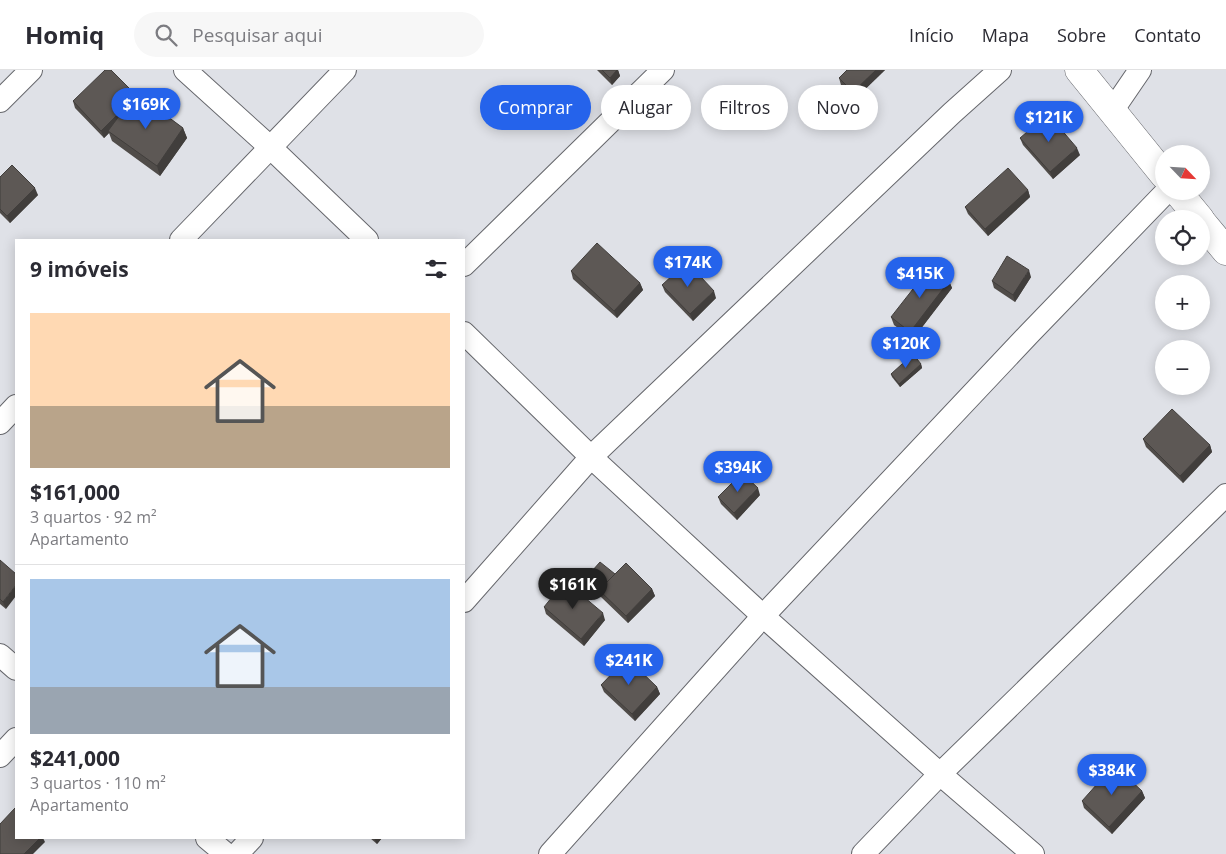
<!DOCTYPE html>
<html lang="pt">
<head>
<meta charset="utf-8">
<style>
  :root { --surface:#fff; --page:#f7f7f7; --text:#2b2b33; --muted:#7c7c81; --line:#e1e1e2; --accent:#2563eb }
  body { margin:0; font-family:"Open Sans",sans-serif; background:var(--page); color:var(--text); height:100vh; display:flex; flex-direction:column; font-size:19px; white-space:nowrap }
  * { box-sizing:border-box; margin:0 }
  p { font-size:16px; color:var(--muted) }
  .icon { flex:none; width:28px; height:28px; fill:none; stroke:currentColor; stroke-width:2; stroke-linecap:round; stroke-linejoin:round }
  .map { position:relative; flex:1; overflow:hidden }
  .details { position:absolute; left:15px; top:169px; width:450px; height:600px; display:flex; flex-direction:column; background:var(--surface); border-radius:0px; box-shadow:0 2px 12px #0003 }
  .details>* { flex:none }
  .banner { position:absolute; left:480px; top:15px; width:475px; height:45px; display:flex; gap:10px }
  .needle { width:32px; rotate:115deg }
  .tools { position:absolute; left:1155px; top:75px; display:grid; gap:10px }
  .tools a { display:grid; place-items:center; width:55px; height:55px; border-radius:50%; background:var(--surface); box-shadow:0 2px 12px #0003; font-size:25px }
  .price { position:absolute; translate:-50% -42px; padding:0 11px; border-radius:18px; background:var(--accent); color:#fff; font-size:16px; line-height:32px; filter:drop-shadow(0 1px 2px #0008) }
  .price::after { content:''; position:absolute; left:50%; top:30px; width:15px; height:11px; margin-left:-8px; background:inherit; clip-path:polygon(0 0,100% 0,50% 100%) }
  .price.selected { background:#222; color:#fff }
  ul { padding:0; list-style:none }
  li { display:grid; align-content:center; gap:10px; height:265px; padding:0 15px }
  li+li { border-top:1px solid var(--line) }
  li span { display:grid; place-items:center; height:155px; border-radius:0px; color:#555 }
  li>.icon { margin-inline-start:auto }
  span .icon { width:90px; height:90px; fill:#fffc; stroke-width:1 }
  li b { font-size:21px }
  h2 { display:flex; justify-content:space-between; align-items:center; height:60px; padding:0 15px; font-size:21px }
  .tag { padding:0 18px; border-radius:22px; background:var(--surface); box-shadow:0 2px 12px #0003; font-size:18px; line-height:45px }
  .tag.selected { background:var(--accent); color:#fff }
  header { display:flex; align-items:center; gap:30px; box-sizing:border-box; height:70px; padding:0 25px; background:var(--surface); border-bottom:1px solid var(--line) }
  header strong { font-size:24px }
  nav { display:flex; gap:28px; margin-inline-start:auto; font-size:18px }
  .search { width:350px; height:45px; background:var(--page); display:flex; align-items:center; gap:12px; box-sizing:border-box; padding:0 18px; border-radius:28px; color:var(--muted); font-size:19px }
  .map>svg:first-child { display:block }
</style>
</head>
<body>
<header>
<strong>Homiq</strong>
<div class="search"><svg class="icon" aria-label="search" viewBox="0 0 24 24"><circle cx="10" cy="10" r="6"/><path d="M15 15l6 6"/></svg>Pesquisar aqui</div>
<nav><a>Início</a><a>Mapa</a><a>Sobre</a><a>Contato</a></nav>
</header>
<div class="map">
<svg width="1226" height="784" viewBox="0 0 1226 784">
  <rect width="100%" height="100%" fill="#dfe1e7"/>
  <g fill="none" stroke-linecap="round" stroke-linejoin="round">
    <defs>
      <g id="minor">
        <path d="M185,0L271,78L367,170"/>
        <path d="M0,31L31,0"/>
        <path d="M1112,41L1140,0"/>
        <path d="M181,170L345,0"/>
        <path d="M464,195L663,0"/>
        <path d="M464,263L591,387L763,546L940,704L1033,784"/>
        <path d="M0,353L16,336"/>
        <path d="M464,531L591,387L952,43L1000,0"/>
        <path d="M0,585L16,599"/>
        <path d="M0,686L16,669"/>
        <path d="M207,768L226,784"/>
        <path d="M237,784L252,768"/>
        <path d="M550,784L763,546L1028,265L1167,121"/>
        <path d="M863,784L940,704L1226,425"/>
      </g>
      <g id="tertiary">
        <path d="M1079,0L1164,105"/>
        <path d="M1177,121L1200,149"/>
        <path d="M1201,151L1226,181"/>
      </g>
    </defs>
    <!-- minor casing -->
    <use href="#minor" stroke="#66676c" stroke-width="24"/>
    <!-- tertiary casing -->
    <use href="#tertiary" stroke="#66676c" stroke-width="29"/>
    <!-- minor -->
    <use href="#minor" stroke="#fff" stroke-width="22"/>
    <!-- tertiary -->
    <use href="#tertiary" stroke="#fff" stroke-width="28"/>
  </g>
  <!-- wall -->
  <g fill="#504c49">
    <path d="M597,0H618L620,6L612,15Z"/>
    <path d="M847,0H885L855,29L841,15L839,8Z"/>
    <path d="M135,24L183,58L187,68L160,106L112,71L109,63L104,68L75,38L73,31Z"/>
    <path d="M1020,68L1080,85L1053,109L1023,75Z"/>
    <path d="M0,107L38,125L10,153L0,143Z"/>
    <path d="M1028,120L1030,127L988,166L968,144L965,137Z"/>
    <path d="M571,201L640,213L643,220L617,248L573,209Z"/>
    <path d="M1031,207L1015,232L994,218L992,211Z"/>
    <path d="M949,211L952,218L913,269L894,255L891,247Z"/>
    <path d="M662,215L716,228L693,251L665,222Z"/>
    <path d="M921,294L922,298L900,317L892,307L891,304Z"/>
    <path d="M1143,369L1210,375L1212,382L1183,413L1146,377Z"/>
    <path d="M760,425L737,450L721,434L718,427Z"/>
    <path d="M0,490L6,539L0,534Z"/>
    <path d="M615,504L652,519L655,526L628,553L601,527L586,513L584,510Z"/>
    <path d="M544,537L605,550L584,576L546,544Z"/>
    <path d="M601,615L657,617L660,624L635,651L604,622Z"/>
    <path d="M1142,721L1145,728L1112,764L1084,738L1082,731Z"/>
    <path d="M370,768H382L377,774Z"/>
  </g>
  <!-- shaded-wall -->
  <g fill="#413e3c">
    <path d="M617,0H618L620,6L612,15L610,8Z"/>
    <path d="M876,0H885L855,29L853,22Z"/>
    <path d="M137,26L108,61L109,63L104,68L101,61Z"/>
    <path d="M183,58L187,68L160,106L157,96Z"/>
    <path d="M1077,78L1080,85L1053,109L1050,102Z"/>
    <path d="M35,118L38,125L10,153L7,146Z"/>
    <path d="M1028,120L1030,127L988,166L985,159Z"/>
    <path d="M1029,200L1031,207L1015,232L1013,225Z"/>
    <path d="M949,211L952,218L913,269L910,262Z"/>
    <path d="M640,213L643,220L617,248L614,241Z"/>
    <path d="M714,221L716,228L693,251L690,244Z"/>
    <path d="M921,294L922,298L900,317L899,314Z"/>
    <path d="M1210,375L1212,382L1183,413L1180,406Z"/>
    <path d="M758,418L760,425L737,450L734,443Z"/>
    <path d="M16,515V526L6,539L3,532Z"/>
    <path d="M652,519L655,526L628,553L626,546Z"/>
    <path d="M603,543L605,550L584,576L581,569Z"/>
    <path d="M657,617L660,624L635,651L632,644Z"/>
    <path d="M1142,721L1145,728L1112,764L1109,757Z"/>
    <path d="M40,768H43L45,772L33,784H24Z"/>
    <path d="M374,768H382L377,774Z"/>
  </g>
  <!-- building -->
  <g fill="#5d5855" stroke="#413e3c">
    <path d="M105,0H111L135,24L125,37L101,61L73,31Z"/>
    <path d="M602,0H617L610,8Z"/>
    <path d="M847,0H876L853,22L839,8Z"/>
    <path d="M136,23L183,58L157,96L108,61Z"/>
    <path d="M1048,44L1077,78L1050,102L1020,68Z"/>
    <path d="M12,95L35,118L7,146L0,139V107Z"/>
    <path d="M1008,98L1028,120L985,159L965,137Z"/>
    <path d="M597,173L640,213L614,241L571,201Z"/>
    <path d="M1007,186L1029,200L1013,225L992,211Z"/>
    <path d="M687,192L714,221L690,244L662,215Z"/>
    <path d="M931,196L949,211L910,262L891,247Z"/>
    <path d="M913,284L921,294L899,314L891,304Z"/>
    <path d="M1172,339L1210,375L1180,406L1143,369Z"/>
    <path d="M742,403L758,418L734,443L718,427Z"/>
    <path d="M0,490L16,504V515L3,532L0,529Z"/>
    <path d="M600,492L615,504L599,520L600,523L584,510Z"/>
    <path d="M626,493L652,519L626,546L599,520Z"/>
    <path d="M565,511L603,543L581,569L544,537Z"/>
    <path d="M627,588L657,617L632,644L601,615Z"/>
    <path d="M1114,695L1142,721L1109,757L1082,731Z"/>
    <path d="M15,738L16,739V768H40L24,784H0V754Z"/>
  </g>
</svg>
<div class="tools">
<a><svg class="needle" viewBox="-14 -14 28 28"><path d="M0-13l5 13h-10z" fill="#e53935"/><path d="M0 13l5-13h-10z" fill="#7c7c81"/></svg></a>
<a><svg class="icon" aria-label="locate" viewBox="0 0 24 24"><circle cx="12" cy="12" r="6"/><path d="M12 2v4M12 18v4M2 12h4M18 12h4"/></svg></a>
<a>+</a>
<a>−</a>
</div>
<b class="price" style="left:146px;top:60px">$169K</b>
<b class="price" style="left:1049px;top:73px">$121K</b>
<b class="price" style="left:688px;top:218px">$174K</b>
<b class="price" style="left:920px;top:229px">$415K</b>
<b class="price" style="left:906px;top:299px">$120K</b>
<b class="price" style="left:738px;top:423px">$394K</b>
<b class="price selected" style="left:573px;top:540px">$161K</b>
<b class="price" style="left:629px;top:616px">$241K</b>
<b class="price" style="left:1112px;top:726px">$384K</b>
<div class="banner">
<a class="tag selected">Comprar</a>
<a class="tag">Alugar</a>
<a class="tag">Filtros</a>
<a class="tag">Novo</a>
</div>
<section class="details">
<h2>9 imóveis<svg class="icon" aria-label="filters" viewBox="0 0 24 24"><path d="M4 7h16M4 17h16"/><circle cx="9" cy="7" r="2"/><circle cx="15" cy="17" r="2"/></svg></h2>
<ul>
<li><span style="background:linear-gradient(#ffd9b3 60%,#b9a48a 0)"><svg class="icon" aria-label="home" viewBox="0 0 24 24"><path d="M3 11l9-7 9 7M6 9v11h12V9"/></svg></span><div><b>$161,000</b><p>3 quartos · 92 m²</p><p>Apartamento</p></div></li>
<li><span style="background:linear-gradient(#a9c7e8 70%,#9aa5b1 0)"><svg class="icon" aria-label="home" viewBox="0 0 24 24"><path d="M3 11l9-7 9 7M6 9v11h12V9"/></svg></span><div><b>$241,000</b><p>3 quartos · 110 m²</p><p>Apartamento</p></div></li>
</ul>
</section>
</div>
</body>
</html>
